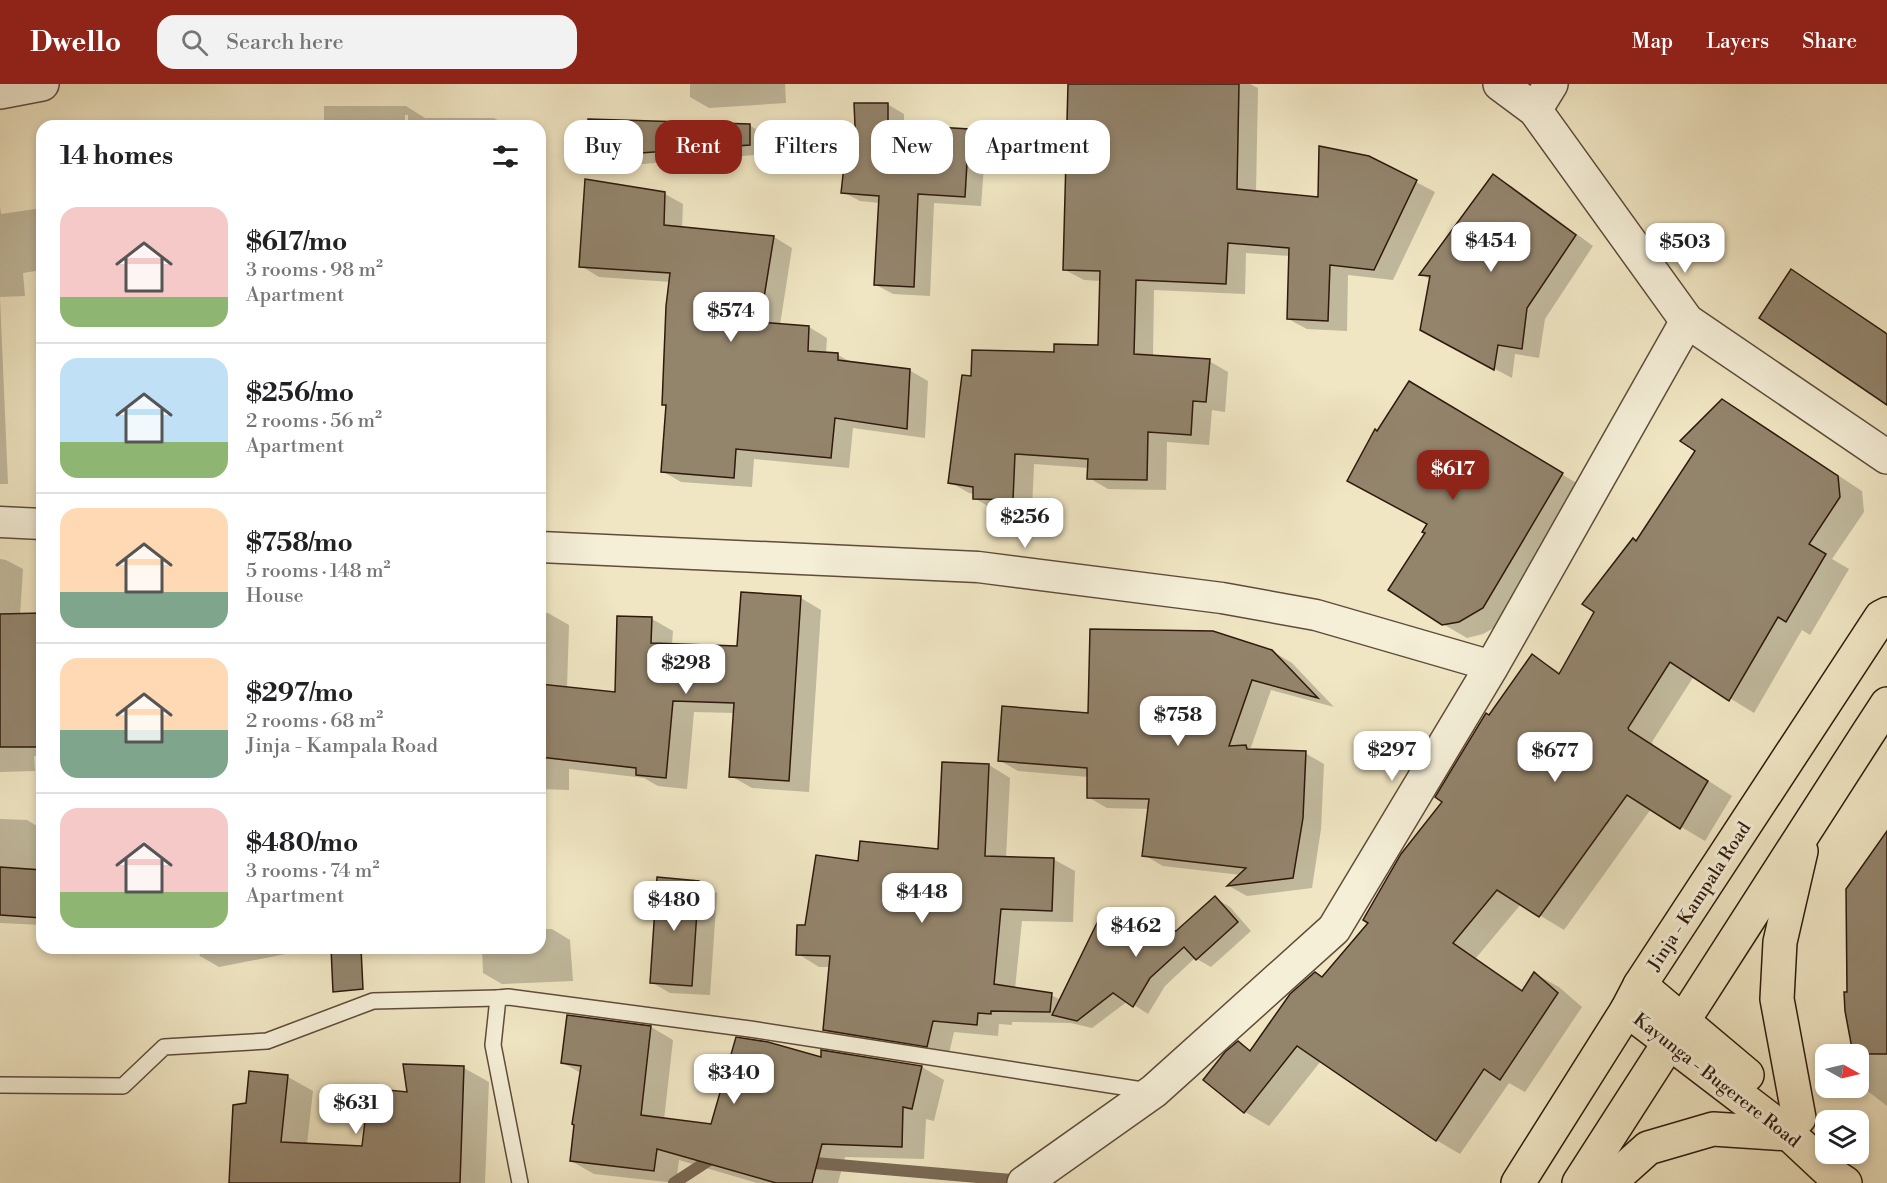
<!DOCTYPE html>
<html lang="en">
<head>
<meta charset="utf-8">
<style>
  :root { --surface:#fff; --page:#f2f2f2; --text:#202124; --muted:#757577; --line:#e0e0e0; --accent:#8f2418 }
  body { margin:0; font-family:"Libre Bodoni",serif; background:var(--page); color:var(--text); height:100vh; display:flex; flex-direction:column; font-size:22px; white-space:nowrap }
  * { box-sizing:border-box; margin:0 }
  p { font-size:20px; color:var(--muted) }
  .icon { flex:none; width:33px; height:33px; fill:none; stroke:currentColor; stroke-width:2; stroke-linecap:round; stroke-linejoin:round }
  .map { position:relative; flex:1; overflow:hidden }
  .panel { position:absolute; left:36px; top:36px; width:510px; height:834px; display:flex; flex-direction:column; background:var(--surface); border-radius:18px; box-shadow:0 3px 9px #0003 }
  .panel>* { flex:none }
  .banner { position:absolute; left:564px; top:36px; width:570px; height:54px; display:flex; gap:12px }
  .needle { width:39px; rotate:98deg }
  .tools { position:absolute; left:1815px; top:960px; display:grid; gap:12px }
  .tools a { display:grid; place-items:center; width:54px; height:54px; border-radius:12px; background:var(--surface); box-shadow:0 3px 9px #0003; font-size:30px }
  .price { position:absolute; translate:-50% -51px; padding:0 14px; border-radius:12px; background:#fff; color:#222; font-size:20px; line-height:39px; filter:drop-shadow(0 2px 3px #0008) }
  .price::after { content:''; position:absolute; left:50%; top:36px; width:18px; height:14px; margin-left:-9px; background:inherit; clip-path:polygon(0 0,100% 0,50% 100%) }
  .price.selected { background:var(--accent); color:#fff }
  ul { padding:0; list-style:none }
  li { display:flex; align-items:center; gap:18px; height:150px; padding:0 24px }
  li+li { border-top:2px solid var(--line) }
  li span { display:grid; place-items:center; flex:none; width:168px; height:120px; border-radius:18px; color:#555 }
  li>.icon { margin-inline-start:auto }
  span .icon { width:72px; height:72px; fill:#fffc; stroke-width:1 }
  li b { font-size:26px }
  h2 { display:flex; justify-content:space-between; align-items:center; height:72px; padding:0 24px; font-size:26px }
  .tag { padding:0 21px; border-radius:18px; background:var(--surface); box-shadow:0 3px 9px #0003; font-size:21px; line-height:54px }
  .tag.selected { background:var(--accent); color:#fff }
  header { display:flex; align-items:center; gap:36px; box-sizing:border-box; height:84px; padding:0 30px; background:var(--accent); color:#fff }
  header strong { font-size:28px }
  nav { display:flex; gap:33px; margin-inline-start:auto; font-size:21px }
  .search { width:420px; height:54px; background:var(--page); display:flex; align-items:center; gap:15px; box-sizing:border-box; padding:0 21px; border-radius:18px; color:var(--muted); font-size:22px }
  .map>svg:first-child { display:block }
</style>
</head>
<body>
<header>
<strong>Dwello</strong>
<div class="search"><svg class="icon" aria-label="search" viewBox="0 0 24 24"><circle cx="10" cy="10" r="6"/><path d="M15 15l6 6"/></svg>Search here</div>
<nav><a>Map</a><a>Layers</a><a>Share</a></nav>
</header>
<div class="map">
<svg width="1887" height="1099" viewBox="0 0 1887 1099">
  <rect width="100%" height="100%" fill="#f0e6c3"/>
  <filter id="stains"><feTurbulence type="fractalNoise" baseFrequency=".00333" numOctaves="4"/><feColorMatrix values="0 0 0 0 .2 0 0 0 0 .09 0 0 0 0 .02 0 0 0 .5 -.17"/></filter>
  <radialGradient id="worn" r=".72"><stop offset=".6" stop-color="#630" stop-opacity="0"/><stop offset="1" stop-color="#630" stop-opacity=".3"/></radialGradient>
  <!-- shadow -->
  <g fill="#0003" fill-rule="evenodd">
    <path d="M690,0H785L786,19L709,24L690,13Z"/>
    <path d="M1069,0H1250L1258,4L1256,108L1320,114L1416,98L1435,108L1393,196L1348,191L1347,247L1307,245L1288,235L1290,172L1246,169L1245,210L1154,206L1153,272L1209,277L1228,288L1225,328L1212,326L1209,361L1167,358L1166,406L1108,405L1089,394V384L1034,380L1032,426L993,425L974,414L975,410L969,409L950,398L972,294L1055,270L1099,263L1101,197L1084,196L1065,186Z"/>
    <path d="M887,20L904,30V42L969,47L986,56L981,122L934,119L930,212L893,210L876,201L880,119L860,117L843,108L857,66Z"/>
    <path d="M324,22H406L425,34H494L508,42H237V40L324,36ZM405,31H408V40H405Z"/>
    <path d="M749,41L767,52V70L605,83L588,73Z"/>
    <path d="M1493,92L1511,102L1593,162L1545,235L1539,274L1515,270L1512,294L1440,256L1431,196L1421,190Z"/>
    <path d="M665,110L683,120L682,144L774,153L792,164L780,241L809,243L827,254L826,270L838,271L853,279L909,286L928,297L925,354L853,344L849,384L754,375L752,403L681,398L662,387L667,323L663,320L671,198L599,193L581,182Z"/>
    <path d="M0,122L1,130L42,124V186L23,189L25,212L0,213L8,400H0Z"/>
    <path d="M1792,187L1887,249V319Z"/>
    <path d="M1432,313L1585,404L1506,537L1483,550L1467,554L1443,540L1427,449L1428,441L1378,349Z"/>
    <path d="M1746,331L1862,407L1864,428L1832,475L1849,485L1810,551L1802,546L1754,629L1694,592L1652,658L1653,661L1732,712L1705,757L1651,725L1564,846L1521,820L1476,874L1524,907L1535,890L1559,903L1582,923L1525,1008L1509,999L1460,1070L1436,1056L1321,977L1269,1042L1245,1028L1205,996L1238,959L1252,967L1323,894L1371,839L1444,718L1490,633L1533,572L1561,589L1637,458Z"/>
    <path d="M0,475L6,476L23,485L20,531L42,530V672H34L35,687L0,688Z"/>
    <path d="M801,514L821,526L809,708L752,704L731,692L735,629L694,628L687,705L658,702L644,694L569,685V706L540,705V529H548L569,541L567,604L616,609L652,535L673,547L672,561L739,563Z"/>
    <path d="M1272,567L1292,579L1334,623L1271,606L1250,666L1305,669L1324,680L1321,745L1312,804L1247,812L1229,802L1241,791L1163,782L1144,771L1149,725L1107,724L1088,713V693L1018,687L999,676L1090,631Z"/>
    <path d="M989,681L1010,694L1006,774L1053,775L1075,787L1073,838L1022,837L1015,905L1051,911L1061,916L1177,848L1215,814L1230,823L1251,847L1211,883L1195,874L1165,902L1148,930L1128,917L1092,944L1071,939L1012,938V941L999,940L998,952L954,948L948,974L846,958L825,946L830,883H819L798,870L806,843L859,778L939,766Z"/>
    <path d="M0,735L27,736L42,745L40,787H42V841L0,839Z"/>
    <path d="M1887,749V1022L1860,1001L1858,970H1854L1846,927L1848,909Z"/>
    <path d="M699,798L717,809L710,911L670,909L651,898Z"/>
    <path d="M540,845H552L570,856L573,897L502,900L483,889L482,864H540Z"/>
    <path d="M198,864H295L296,868L219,883L200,872Z"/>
    <path d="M651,943L673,956L664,1036L712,1042L822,975L922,983L944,996L934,1037L926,1035L924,1075L845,1073L838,1099H757L679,1076L676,1099L594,1090L571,1077L581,989L563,979Z"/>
    <path d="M464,984L489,998L485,1099H231L248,1020L288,993L313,1007L307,1060L364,1063L409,1010Z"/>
  </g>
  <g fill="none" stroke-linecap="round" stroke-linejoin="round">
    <!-- stream -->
    <g stroke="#7b6a55" stroke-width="12">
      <path d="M803,1078L1024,1097"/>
      <path d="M674,1099L717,1071"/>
    </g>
  </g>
  <!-- building -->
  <g fill="#93846c" stroke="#2f190d" stroke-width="1.5">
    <path d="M1068,0H1239L1237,105L1318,113L1319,62L1369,72L1417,96L1374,186L1330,181L1328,237L1287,235L1289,164L1228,159L1226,200L1136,196L1134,270L1210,275L1206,318L1193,317L1191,351L1148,348L1147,396L1087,395L1088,375L1015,370L1013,416L973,415V403L948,399L962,291L971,292L972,266L1054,268V260L1098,261L1100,187L1063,186Z"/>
    <path d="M854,19H888V40L969,45L965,113L918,110L914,203L874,201L879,112L841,109L846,64L856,65Z"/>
    <path d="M588,35L750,40V61L586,73Z"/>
    <path d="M1493,90L1576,151L1527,224L1522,265L1498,261L1494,286L1420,246L1430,192L1419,191Z"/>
    <path d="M585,95L665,108L664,141L774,152L760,238L809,242L808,267L838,269V276L910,285L907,345L835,334L831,374L736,365L734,394L661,388L666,321H662L666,222L670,189L579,183Z"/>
    <path d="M1791,185L1887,250V321L1759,234Z"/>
    <path d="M1409,297L1563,389L1483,524L1459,538L1442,541L1388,506L1425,449L1422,448L1427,440L1347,397L1375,345L1377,347Z"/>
    <path d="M1722,315L1838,392L1840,413L1809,460L1826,470L1786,538L1778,533L1729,617L1670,578L1628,644L1629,646L1708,697L1680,745L1627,711L1539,833L1497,806L1453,859L1522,907L1534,888L1558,909L1500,996L1484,985L1436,1057L1297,962L1244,1029L1203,996L1225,968L1238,957L1250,967L1290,910L1315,888L1322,893L1368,839L1363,836L1401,770L1442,718L1435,713L1486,629L1489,631L1532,570L1559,590L1594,528L1582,520L1633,454L1636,457L1695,367L1680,357Z"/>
    <path d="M741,508L801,512L789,697L729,693L734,619L673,617L666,694L636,691V684L540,673V600L615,608L617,532L652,533L651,559L737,562Z"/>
    <path d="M42,529V663H0V530Z"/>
    <path d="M1090,545L1213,547L1272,566L1318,614L1252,596L1229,662L1246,661L1247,665L1306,667L1303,734L1293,794L1227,802L1246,784L1142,772L1149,715L1087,714V684L998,677L1002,622L1088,629Z"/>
    <path d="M942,678L989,680L985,772L1054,774L1052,827L1001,825L994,900L1052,909L1050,928L991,927V930L978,929L977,941L933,937L927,963L823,946L830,872L796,871L797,841H805L816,771L858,777L860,757L938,765Z"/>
    <path d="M1887,747V970H1853L1845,927L1844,908H1847L1846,805Z"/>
    <path d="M0,783L42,786V834L0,831Z"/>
    <path d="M657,793L699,797L692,902L650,899Z"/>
    <path d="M1215,812L1238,838L1196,876L1184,863L1150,894L1133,923L1113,909L1077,937L1052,931L1098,837L1176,847Z"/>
    <path d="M331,864H361L363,905L333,908Z"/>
    <path d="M567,931L651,942L641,1031L711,1040L736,953L768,958L821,973V966L922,982L912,1025L903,1023L902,1063L822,1060L812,1099H776L657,1065L654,1087L570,1077L574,1041L572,1040L581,982L561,979Z"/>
    <path d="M403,980L464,982L460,1099H229L233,1021L246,1019L249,987L288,991L281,1058L362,1062L369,1004L407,1008Z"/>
  </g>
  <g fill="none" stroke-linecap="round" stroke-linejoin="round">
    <defs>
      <g id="service">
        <path d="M0,1001L123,1002L164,963L267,957L373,917L498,914"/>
        <path d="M520,1099L493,961L498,914L508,913L750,945L1149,1007"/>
      </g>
      <g id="minor">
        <path d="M0,438L42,440"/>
        <path d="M540,463L978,483L1222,514L1316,531L1492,582"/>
      </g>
      <g id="tertiary">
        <path d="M1500,0L1535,26L1687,237L1887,373"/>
        <path d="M0,8L42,0"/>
        <path d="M1535,26L1551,0"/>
        <path d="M1024,1099L1154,1007L1334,845L1492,582L1687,237"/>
      </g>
      <g id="primary">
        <path d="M1640,901L1747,991"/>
        <path d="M1627,926L1789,1050L1833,1091L1845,1099"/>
      </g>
      <g id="trunk">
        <path d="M1799,1034L1777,915L1780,858L1801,767"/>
        <path d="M1518,1099L1627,926L1640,901L1881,533L1887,530"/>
        <path d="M1579,1099C1682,940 1783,779 1887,620"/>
        <path d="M1609,1099L1648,1064L1713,1045L1789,1050"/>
      </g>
    </defs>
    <!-- service casing -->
    <use href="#service" stroke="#5f4c3a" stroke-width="18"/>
    <!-- minor casing -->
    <use href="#minor" stroke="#5f4c3a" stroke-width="33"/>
    <!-- tertiary casing -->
    <use href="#tertiary" stroke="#5f4c3a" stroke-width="36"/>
    <!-- primary casing -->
    <use href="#primary" stroke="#2f190d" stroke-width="36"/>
    <!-- trunk casing -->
    <use href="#trunk" stroke="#2f190d" stroke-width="36"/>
    <!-- service -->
    <use href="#service" stroke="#f5efd8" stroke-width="15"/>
    <!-- minor -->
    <use href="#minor" stroke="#f5efd8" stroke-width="30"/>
    <!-- tertiary -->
    <use href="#tertiary" stroke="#f5efd8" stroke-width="33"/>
    <!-- primary -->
    <use href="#primary" stroke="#f0e6c3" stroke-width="33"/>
    <!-- trunk -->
    <use href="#trunk" stroke="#f0e6c3" stroke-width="33"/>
  </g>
  <g text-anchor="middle" stroke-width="6" stroke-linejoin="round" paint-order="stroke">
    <!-- street labels -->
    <g font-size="18" fill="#2f190d" stroke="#f5efd8">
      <text transform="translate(1699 812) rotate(-57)" y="6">Jinja - Kampala Road</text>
      <text transform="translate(1717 996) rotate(38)" y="6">Kayunga - Bugerere Road</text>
    </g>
  </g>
  <rect width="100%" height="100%" filter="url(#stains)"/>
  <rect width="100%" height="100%" fill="url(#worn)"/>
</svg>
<div class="tools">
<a><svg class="needle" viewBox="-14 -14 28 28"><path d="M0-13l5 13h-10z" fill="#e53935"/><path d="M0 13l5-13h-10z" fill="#757577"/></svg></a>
<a><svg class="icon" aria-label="layers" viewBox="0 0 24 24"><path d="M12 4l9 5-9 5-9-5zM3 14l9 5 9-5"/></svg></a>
</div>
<b class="price" style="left:1491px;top:189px">$454</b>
<b class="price" style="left:1685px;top:190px">$503</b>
<b class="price" style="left:731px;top:259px">$574</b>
<b class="price selected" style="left:1453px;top:417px">$617</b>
<b class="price" style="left:1025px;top:465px">$256</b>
<b class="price" style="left:686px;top:611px">$298</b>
<b class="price" style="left:1178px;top:663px">$758</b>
<b class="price" style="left:1392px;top:698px">$297</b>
<b class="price" style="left:1555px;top:699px">$677</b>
<b class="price" style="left:922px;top:840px">$448</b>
<b class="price" style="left:674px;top:848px">$480</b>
<b class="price" style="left:1136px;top:874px">$462</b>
<b class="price" style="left:734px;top:1021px">$340</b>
<b class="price" style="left:356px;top:1051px">$631</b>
<div class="banner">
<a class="tag">Buy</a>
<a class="tag selected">Rent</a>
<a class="tag">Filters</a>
<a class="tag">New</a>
<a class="tag">Apartment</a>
</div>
<section class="panel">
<h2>14 homes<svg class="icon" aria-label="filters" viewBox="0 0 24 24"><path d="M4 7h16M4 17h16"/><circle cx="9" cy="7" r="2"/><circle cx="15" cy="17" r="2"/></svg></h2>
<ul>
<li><span style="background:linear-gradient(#f6c9c9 75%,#8fb573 0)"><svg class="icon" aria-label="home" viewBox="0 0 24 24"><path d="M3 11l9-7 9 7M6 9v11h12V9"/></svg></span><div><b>$617/mo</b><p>3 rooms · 98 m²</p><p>Apartment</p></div></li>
<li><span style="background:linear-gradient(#bfe0f5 70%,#8fb573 0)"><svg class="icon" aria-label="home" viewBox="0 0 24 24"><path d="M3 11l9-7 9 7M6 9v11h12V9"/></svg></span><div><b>$256/mo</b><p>2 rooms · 56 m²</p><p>Apartment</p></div></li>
<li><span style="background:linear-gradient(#ffd9b3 70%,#7fa58c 0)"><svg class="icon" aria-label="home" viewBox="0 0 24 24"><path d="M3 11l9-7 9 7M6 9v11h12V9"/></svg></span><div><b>$758/mo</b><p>5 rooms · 148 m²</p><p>House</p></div></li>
<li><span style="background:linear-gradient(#ffd9b3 60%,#7fa58c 0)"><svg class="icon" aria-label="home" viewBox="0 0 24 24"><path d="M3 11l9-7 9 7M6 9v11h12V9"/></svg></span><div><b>$297/mo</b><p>2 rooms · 68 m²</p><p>Jinja - Kampala Road</p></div></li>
<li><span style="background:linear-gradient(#f6c9c9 70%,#8fb573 0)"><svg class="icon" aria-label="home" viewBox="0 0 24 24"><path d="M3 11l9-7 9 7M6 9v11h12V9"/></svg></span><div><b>$480/mo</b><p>3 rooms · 74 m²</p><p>Apartment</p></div></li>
</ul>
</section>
</div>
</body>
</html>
